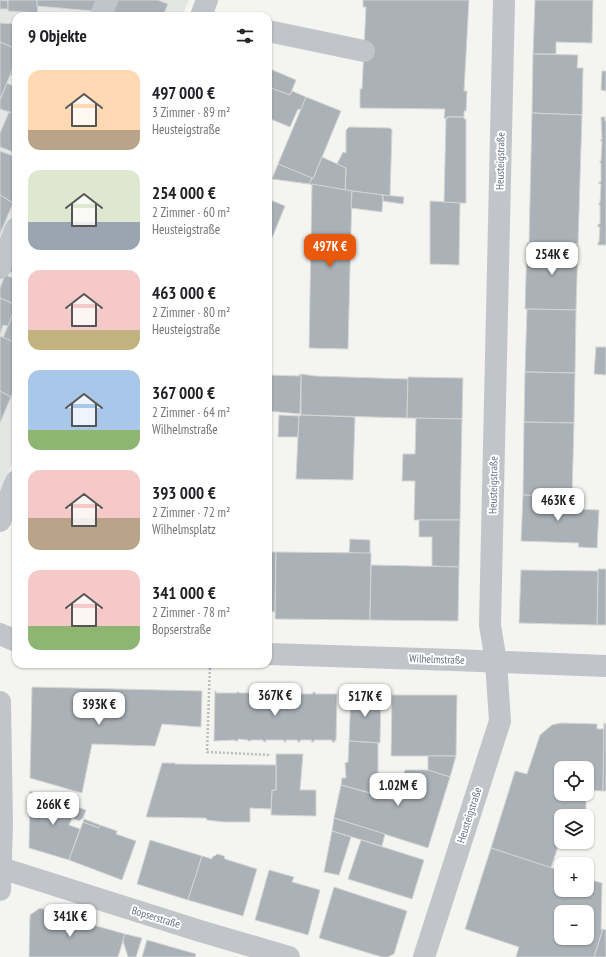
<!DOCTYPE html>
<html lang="de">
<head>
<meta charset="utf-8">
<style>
  :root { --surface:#fff; --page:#f2f2f2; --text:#202124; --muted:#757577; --accent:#ea580c }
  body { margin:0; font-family:"PT Sans Narrow",sans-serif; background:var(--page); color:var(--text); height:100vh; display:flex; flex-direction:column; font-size:15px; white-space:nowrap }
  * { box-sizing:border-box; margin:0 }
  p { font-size:13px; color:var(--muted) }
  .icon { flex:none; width:22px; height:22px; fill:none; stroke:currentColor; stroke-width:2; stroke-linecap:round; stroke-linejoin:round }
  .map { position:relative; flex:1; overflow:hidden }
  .drawer { position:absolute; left:12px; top:12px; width:260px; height:656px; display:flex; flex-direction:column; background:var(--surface); border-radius:12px; box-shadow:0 1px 3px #0004 }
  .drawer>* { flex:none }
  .fabs { position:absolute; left:554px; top:761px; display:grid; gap:8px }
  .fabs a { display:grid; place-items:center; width:40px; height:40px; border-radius:8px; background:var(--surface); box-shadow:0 1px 3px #0004; font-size:20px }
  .price { position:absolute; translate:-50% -34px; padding:0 9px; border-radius:8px; background:#fff; color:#222; font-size:13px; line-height:26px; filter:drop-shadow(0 1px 2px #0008) }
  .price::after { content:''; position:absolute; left:50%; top:24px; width:12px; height:9px; margin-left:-6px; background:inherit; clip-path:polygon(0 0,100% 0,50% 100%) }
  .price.active { background:var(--accent); color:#fff }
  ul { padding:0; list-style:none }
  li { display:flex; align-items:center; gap:12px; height:100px; padding:0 16px }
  li span { display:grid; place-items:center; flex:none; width:112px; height:80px; border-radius:12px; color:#555 }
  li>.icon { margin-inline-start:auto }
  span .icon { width:48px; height:48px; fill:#fffc; stroke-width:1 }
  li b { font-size:17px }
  h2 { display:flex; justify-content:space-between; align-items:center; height:48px; padding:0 16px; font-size:17px }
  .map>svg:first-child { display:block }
</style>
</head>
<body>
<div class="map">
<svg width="606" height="957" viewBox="0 0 606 957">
  <rect width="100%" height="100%" fill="#f4f4f0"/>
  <!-- built -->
  <path fill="#e4e6e4" d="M0,0H189L182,16H16V453L0,495Z"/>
  <!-- building -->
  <g fill="#aab1b7" stroke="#d5d5d3" fill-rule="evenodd">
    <path d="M0,0L8,1V9H0Z"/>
    <path d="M8,0H37L38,13L8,11Z"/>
    <path d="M37,0H97L92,11L37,6Z"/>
    <path d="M118,0H158L168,4L163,16H112Z"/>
    <path d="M363,0H469L464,91H467L466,111H464V117H447V119L444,118L445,109L360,108V89H362L366,7H363Z"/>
    <path d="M535,0H593L592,43L556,42V54H533Z"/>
    <path d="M0,23L16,24V49L0,42Z"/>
    <path d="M0,42L16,49V61L0,100Z"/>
    <path d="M533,54L578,55L577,68H583L582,115L532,113Z"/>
    <path d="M16,61V77L10,75Z"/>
    <path d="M268,68L296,80L290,95L268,87Z"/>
    <path d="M602,71H606V91L601,90Z"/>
    <path d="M7,83L16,87V114L0,109V100Z"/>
    <path d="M268,87L290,95L292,91L306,97L301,110L298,109L290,127L268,118Z"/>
    <path d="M306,97L341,111L313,179L278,164Z"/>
    <path d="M9,112L16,114V153L0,147V133Z"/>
    <path d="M532,113L582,115L578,244L529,243Z"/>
    <path d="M447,117H464V119H466V203H444L446,118L447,119Z"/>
    <path d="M601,117H605V121H606V245H598V242H599L600,227H598V224H600V205H599V203H600L601,184H599V182H601V163H600V161H601L602,141H600V140H602Z"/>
    <path d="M349,127L390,128L392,130L390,196L345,190L346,168L337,164L343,152L346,153V130Z"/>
    <path d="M0,151L16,157V195L13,203L0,195Z"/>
    <path d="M322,157L346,168L345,190L309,184L312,178L313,179Z"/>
    <path d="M278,164L312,178L309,184L272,179Z"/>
    <path d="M312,184L352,191L348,349L309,348Z"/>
    <path d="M352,191L383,195L382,212L351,208Z"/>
    <path d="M0,195L13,203L0,234Z"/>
    <path d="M383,195L404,197L403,204L383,201Z"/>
    <path d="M268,199L285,206L268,248Z"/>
    <path d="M430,201L460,203L459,265L430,264Z"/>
    <path d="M527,243L578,244L576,310L525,309Z"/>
    <path d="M16,249V274L7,271Z"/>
    <path d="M5,275L16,279V343L3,338L16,305L0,298V288Z"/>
    <path d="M0,298L16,305L8,326L3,325L0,334Z"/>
    <path d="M527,309L576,310L575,373L525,372Z"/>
    <path d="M0,336L16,343V385L11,397L0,391Z"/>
    <path d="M596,347H606V375L594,374Z"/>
    <path d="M525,372L575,373L574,423L524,422Z"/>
    <path d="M301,374L315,376L408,379L407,418L301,415Z"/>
    <path d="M301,374L300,414L268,411V375L299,376V375Z"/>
    <path d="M408,377L463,378L462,419L407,418Z"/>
    <path d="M0,391L11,397L0,423Z"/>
    <path d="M279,415L299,416L298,437H278Z"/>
    <path d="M301,415L355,417L353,480L296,479L299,416Z"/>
    <path d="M416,418L462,419L460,520H414L415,481H402L403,454H415Z"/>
    <path d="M524,422L574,423L572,497L523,495Z"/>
    <path d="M523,495L572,497V509L599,510L597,548L578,547L579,543L521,541Z"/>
    <path d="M419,520H460L459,567L432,566V537H419Z"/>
    <path d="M350,539L370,540V554L349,553Z"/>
    <path d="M268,552H276L275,612L268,611Z"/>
    <path d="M276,552L371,553L370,620L275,619Z"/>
    <path d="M371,565L459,567L458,621L370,620Z"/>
    <path d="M598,569H606V625H597Z"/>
    <path d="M521,570L598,571L597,625L519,623Z"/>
    <path d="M32,687L202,691L201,727L162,724L155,746L92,744L82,793L30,778Z"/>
    <path d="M215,691H216V693H237V692H239V693H250V692H252V694H264V692H267V694H285V693L288,692V694H313V692L316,693L315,694H337L336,741L334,740L335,742H332V740H314V742H311L312,740H300V742H298L297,740H286V742H284V740H266V742L263,741V740H251V741H248V740L238,739V741H235V740L214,741Z"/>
    <path d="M351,693L381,694L380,743L349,741Z"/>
    <path d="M392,695H457L456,756H391Z"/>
    <path d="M561,723L597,724V729H604L603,791L587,790V768H561V794H586V814L570,809L568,816H561V837L551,868L491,848L515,771L527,774L540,735L552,725Z"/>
    <path d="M604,723L606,724V791H603Z"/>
    <path d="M349,741L378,743V795L341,785L342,778H346L345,763L348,762Z"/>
    <path d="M276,754H303L300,790H316V816L271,815L272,790H276Z"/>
    <path d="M428,756H456L450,777L428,770Z"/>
    <path d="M162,763H175V764L276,765V790H272L271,809L250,808V822H224L207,820L206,818L146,817Z"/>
    <path d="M405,770H428L450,777L428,848L334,818L341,785L394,800Z"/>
    <path d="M30,791L86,810L83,818L79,821L72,818L69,825L80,829L69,860L29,848Z"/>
    <path d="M334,818L385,834L382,846L332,831Z"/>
    <path d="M84,819L100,825L99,828L83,822Z"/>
    <path d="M83,822L99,828L100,825L117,831L116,834L136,841L122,880L69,860Z"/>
    <path d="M332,831L351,837L339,875L324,872Z"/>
    <path d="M150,840L202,856L188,900L137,884Z"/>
    <path d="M361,840L424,860L412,899L348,879Z"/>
    <path d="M491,848L561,871V890H587V879L602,883L601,930L603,929L594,957H516L519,947L465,929ZM561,912H587V938H561Z"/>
    <path d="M217,854L224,856L225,859L257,869L243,916L188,900L202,856L212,859L213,856H215Z"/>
    <path d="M269,870L294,877L292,882L320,890L308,935L255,920Z"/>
    <path d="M334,887L407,911L394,954L388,957H382L319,938Z"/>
    <path d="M40,908L61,915V916L125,934L118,957H29L30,915Z"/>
    <path d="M603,929L606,930V957H594Z"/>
    <path d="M125,934L142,938L136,957H128L123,941Z"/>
    <path d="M147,940L196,954L195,957H142Z"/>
  </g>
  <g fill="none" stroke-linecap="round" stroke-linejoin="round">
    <!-- path -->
    <path stroke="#bbbdbf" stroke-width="2.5" stroke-dasharray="2 2" stroke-linecap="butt" d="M210,664L207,752L271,755"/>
    <!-- minor -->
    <g stroke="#c1c4c8" stroke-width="22">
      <path d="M101,16L107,0"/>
      <path d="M201,16L207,0"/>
      <path d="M268,31L364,51"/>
      <path d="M0,268L16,228"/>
      <path d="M0,521L16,481"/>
      <path d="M0,634L16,641"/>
      <path d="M268,654L454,660L606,666"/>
      <path d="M0,702L2,824L0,890"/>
      <path d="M1,868L200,931L289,957"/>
      <path d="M424,957L500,721L496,662L490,625L504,0"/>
    </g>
  </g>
  <g text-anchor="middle" stroke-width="4" stroke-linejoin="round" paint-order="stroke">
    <!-- street labels -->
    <g font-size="11" fill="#637182" stroke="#fff">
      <text transform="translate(500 161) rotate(-89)" y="4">Heusteigstraße</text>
      <text transform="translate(493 485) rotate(-89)" y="4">Heusteigstraße</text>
      <text transform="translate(437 659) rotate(2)" y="4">Wilhelmstraße</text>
      <text transform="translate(469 815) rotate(-72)" y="4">Heusteigstraße</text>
      <text transform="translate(156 917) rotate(17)" y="4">Bopserstraße</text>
    </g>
  </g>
</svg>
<div class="fabs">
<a><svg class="icon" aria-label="locate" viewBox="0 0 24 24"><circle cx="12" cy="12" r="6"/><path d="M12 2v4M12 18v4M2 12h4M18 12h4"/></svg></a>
<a><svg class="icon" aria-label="layers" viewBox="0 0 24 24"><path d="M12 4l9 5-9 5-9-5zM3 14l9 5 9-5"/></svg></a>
<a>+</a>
<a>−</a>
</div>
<b class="price active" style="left:330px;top:268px">497K €</b>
<b class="price" style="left:552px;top:276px">254K €</b>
<b class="price" style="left:558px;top:522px">463K €</b>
<b class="price" style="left:275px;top:717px">367K €</b>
<b class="price" style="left:365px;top:718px">517K €</b>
<b class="price" style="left:99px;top:726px">393K €</b>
<b class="price" style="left:398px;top:807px">1.02M €</b>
<b class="price" style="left:53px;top:826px">266K €</b>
<b class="price" style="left:70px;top:938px">341K €</b>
<section class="drawer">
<h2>9 Objekte<svg class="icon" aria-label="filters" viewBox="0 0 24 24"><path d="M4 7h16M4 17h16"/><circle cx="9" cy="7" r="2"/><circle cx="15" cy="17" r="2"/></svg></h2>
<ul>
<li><span style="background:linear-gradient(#ffd9b3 75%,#b9a48a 0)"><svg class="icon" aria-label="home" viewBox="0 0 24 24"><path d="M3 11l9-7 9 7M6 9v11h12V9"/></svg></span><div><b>497 000 €</b><p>3 Zimmer · 89 m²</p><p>Heusteigstraße</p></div></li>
<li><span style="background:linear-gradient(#dfe7d0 65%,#9aa5b1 0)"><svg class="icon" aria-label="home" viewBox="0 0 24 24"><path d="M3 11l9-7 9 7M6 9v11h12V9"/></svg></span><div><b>254 000 €</b><p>2 Zimmer · 60 m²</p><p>Heusteigstraße</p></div></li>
<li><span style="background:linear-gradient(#f6c9c9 75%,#c2b280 0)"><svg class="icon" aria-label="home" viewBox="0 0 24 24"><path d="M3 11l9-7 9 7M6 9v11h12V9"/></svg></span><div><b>463 000 €</b><p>2 Zimmer · 80 m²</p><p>Heusteigstraße</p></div></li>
<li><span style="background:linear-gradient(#a9c7e8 75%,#8fb573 0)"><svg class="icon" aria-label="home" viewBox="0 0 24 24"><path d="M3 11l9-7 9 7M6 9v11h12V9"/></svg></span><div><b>367 000 €</b><p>2 Zimmer · 64 m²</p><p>Wilhelmstraße</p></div></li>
<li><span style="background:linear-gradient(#f6c9c9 60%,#b9a48a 0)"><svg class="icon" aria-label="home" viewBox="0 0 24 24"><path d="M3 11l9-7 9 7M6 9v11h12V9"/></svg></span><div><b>393 000 €</b><p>2 Zimmer · 72 m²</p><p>Wilhelmsplatz</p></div></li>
<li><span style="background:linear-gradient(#f6c9c9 70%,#8fb573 0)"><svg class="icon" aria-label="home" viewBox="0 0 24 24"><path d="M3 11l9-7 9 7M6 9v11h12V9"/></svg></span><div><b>341 000 €</b><p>2 Zimmer · 78 m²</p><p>Bopserstraße</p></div></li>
</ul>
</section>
</div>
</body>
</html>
